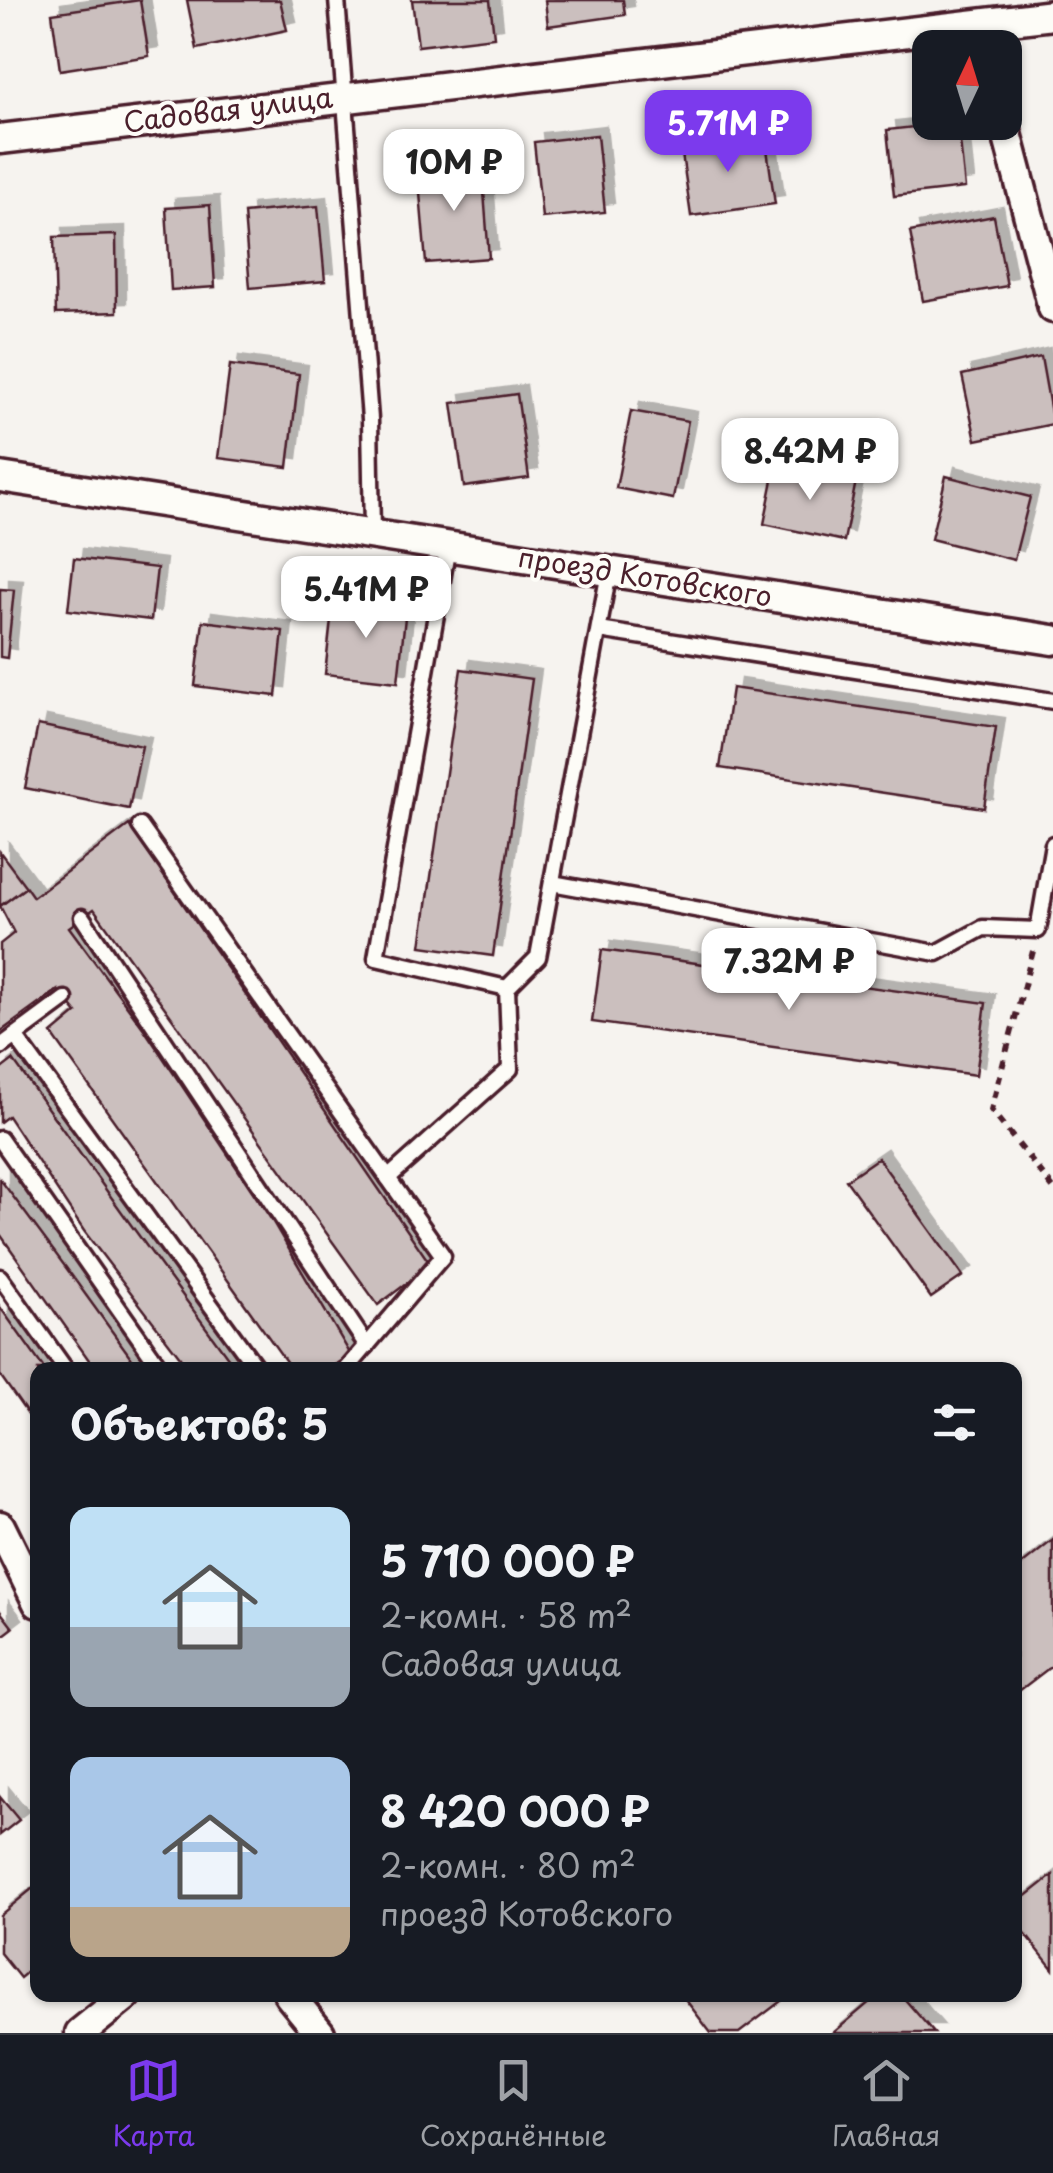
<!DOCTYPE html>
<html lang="ru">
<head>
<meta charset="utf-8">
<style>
  :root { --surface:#171b24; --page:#242831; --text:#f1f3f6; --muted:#9ea1a6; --line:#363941; --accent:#7c3aed }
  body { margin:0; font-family:"Playpen Sans",sans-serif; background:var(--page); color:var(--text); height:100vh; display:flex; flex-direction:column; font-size:38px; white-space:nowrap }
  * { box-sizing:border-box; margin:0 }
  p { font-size:32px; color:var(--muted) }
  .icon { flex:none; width:55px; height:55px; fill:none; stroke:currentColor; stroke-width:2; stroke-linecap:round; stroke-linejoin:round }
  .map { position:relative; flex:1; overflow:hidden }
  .drawer { position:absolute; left:30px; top:1362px; width:992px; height:640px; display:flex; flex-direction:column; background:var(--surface); border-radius:20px; box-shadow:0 2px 8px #0004 }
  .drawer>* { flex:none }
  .needle { width:65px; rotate:4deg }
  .tools { position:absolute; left:912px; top:30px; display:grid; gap:20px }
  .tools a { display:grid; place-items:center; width:110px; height:110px; border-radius:20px; background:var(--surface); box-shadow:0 2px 8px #0004; font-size:50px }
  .price { position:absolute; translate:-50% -85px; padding:0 22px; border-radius:20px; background:#fff; color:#222; font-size:32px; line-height:65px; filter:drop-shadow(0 2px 5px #0008) }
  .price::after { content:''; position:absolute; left:50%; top:60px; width:30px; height:22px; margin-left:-15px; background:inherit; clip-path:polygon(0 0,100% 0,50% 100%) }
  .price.current { background:var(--accent); color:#fff }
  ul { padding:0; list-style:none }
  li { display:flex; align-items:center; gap:30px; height:250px; padding:0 40px }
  li span { display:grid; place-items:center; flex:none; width:280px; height:200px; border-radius:20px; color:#555 }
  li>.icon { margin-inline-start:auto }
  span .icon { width:120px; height:120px; fill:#fffc; stroke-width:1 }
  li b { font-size:42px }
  h2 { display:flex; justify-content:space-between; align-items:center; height:120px; padding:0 40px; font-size:42px }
  .tab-bar { display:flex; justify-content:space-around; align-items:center; height:140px; border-top:2px solid var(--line); background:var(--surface); font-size:28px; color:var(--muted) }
  .tab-bar a { display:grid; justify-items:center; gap:5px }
  .tab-bar .current { color:var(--accent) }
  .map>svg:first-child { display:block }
</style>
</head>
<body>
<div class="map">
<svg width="1053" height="2033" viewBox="0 0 1053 2033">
  <defs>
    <filter id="shadow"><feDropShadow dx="9" dy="-9" stdDeviation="0" flood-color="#0004"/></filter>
  </defs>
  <rect width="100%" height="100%" fill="#f6f3ef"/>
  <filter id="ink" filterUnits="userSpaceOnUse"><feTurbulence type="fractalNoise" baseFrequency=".01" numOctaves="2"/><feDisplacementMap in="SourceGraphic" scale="20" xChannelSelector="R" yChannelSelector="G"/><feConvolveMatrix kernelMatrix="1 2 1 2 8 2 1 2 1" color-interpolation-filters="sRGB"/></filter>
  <g filter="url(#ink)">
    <!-- building -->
    <g fill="#cbbfbe" stroke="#4a1f2b" stroke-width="2.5" filter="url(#shadow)">
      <path d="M140,0L149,56L60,70L52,13Z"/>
      <path d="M187,0H280L287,30L197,49Z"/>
      <path d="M412,0H490L494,37L418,46Z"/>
      <path d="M545,0H623L625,15L548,26Z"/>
      <path d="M958,122L965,188L894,196L887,130Z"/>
      <path d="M597,135L605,212L542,218L534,142Z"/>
      <path d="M765,135L775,204L691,216L681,147Z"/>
      <path d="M482,165L489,258L426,263L418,170Z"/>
      <path d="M210,205L215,287L171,290L166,208Z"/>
      <path d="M318,206L325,281L250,288L244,213Z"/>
      <path d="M994,216L1007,286L923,301L910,232Z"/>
      <path d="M116,235L117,312L56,314L54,237Z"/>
      <path d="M1041,357L1053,424L976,440L962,375Z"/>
      <path d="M230,365L299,374L288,467L218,458Z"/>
      <path d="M517,394L529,478L464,487L452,403Z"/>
      <path d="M631,411L688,421L673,499L616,488Z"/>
      <path d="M776,465L856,481L844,541L764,524Z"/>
      <path d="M946,476L1030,497L1014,560L931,539Z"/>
      <path d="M74,558L157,568L151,620L68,610Z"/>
      <path d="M0,589L14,590L7,658L0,657Z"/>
      <path d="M333,601L406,608L398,682L325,674Z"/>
      <path d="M203,621L283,631L276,696L195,686Z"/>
      <path d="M461,669L532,679L493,956L421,946Z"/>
      <path d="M732,688L996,727L984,808L720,768Z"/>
      <path d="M38,725L142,746L129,809L25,788Z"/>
      <path d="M129,825L431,1265L378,1305L94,909L69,927L144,1029L273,1222L351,1355L327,1370H292L52,1034L77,1013L58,990L0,1032V944L14,933L0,906L26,887L33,897Z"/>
      <path d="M0,852L26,887L0,906Z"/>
      <path d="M602,950L986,1003L976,1075L592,1022Z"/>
      <path d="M13,1060L134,1229L237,1370H190L84,1231L8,1116L0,1122V1070Z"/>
      <path d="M878,1158L963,1276L931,1298L846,1180Z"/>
      <path d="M0,1179L67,1269L140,1370H96L0,1234Z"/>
      <path d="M0,1307L45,1370H38V1429L0,1375Z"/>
      <path d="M1053,1540V1665L1015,1694V1570Z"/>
      <path d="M0,1611L13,1628L0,1638Z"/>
      <path d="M0,1797L19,1820L0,1835Z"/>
      <path d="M1053,1875V1969L1015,1921V1905Z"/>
      <path d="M38,1884V1963L20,1978L0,1953V1915Z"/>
      <path d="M682,1995H789L739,2033H711Z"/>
      <path d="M878,1995H901L934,2033H833Z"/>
    </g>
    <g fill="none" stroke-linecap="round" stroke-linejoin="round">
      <defs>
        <g id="service">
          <path d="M337,0L370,419L372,533"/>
          <path d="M599,630L1053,701"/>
          <path d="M140,826L443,1256L346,1370"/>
          <path d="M552,883L937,953L983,928L1038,930L1053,844"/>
          <path d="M82,917L367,1346"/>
          <path d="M507,988L538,957L609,572"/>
          <path d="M15,1036L258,1370"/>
          <path d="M0,1047L65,999"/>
          <path d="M0,1139L162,1370"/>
          <path d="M388,1178L510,1069L507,988L376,958L448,546"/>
          <path d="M0,1277L66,1370"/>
        </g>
        <g id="minor">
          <path d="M1004,122L1053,308"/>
          <path d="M0,139L1053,15"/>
          <path d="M0,477L1053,640"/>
          <path d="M0,1526L38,1603"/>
          <path d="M289,1995L320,2033"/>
          <path d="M80,2033L127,1995"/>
        </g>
      </defs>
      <!-- service casing -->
      <use href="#service" stroke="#4a1f2b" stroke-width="21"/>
      <!-- minor casing -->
      <use href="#minor" stroke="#4a1f2b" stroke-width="35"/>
      <!-- path -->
      <path stroke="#4a1f2b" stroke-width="6" stroke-dasharray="8 8" stroke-linecap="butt" d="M1033,951L991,1110L1053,1188"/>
      <!-- service -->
      <use href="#service" stroke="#fdfcf7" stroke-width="14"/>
      <!-- minor -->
      <use href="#minor" stroke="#fdfcf7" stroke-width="28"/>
    </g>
  </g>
  <g text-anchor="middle" stroke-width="8" stroke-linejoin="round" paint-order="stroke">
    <!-- street labels -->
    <g font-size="28" fill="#4a1f2b" stroke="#fdfcf7">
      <text transform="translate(228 110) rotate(-7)" y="10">Садовая улица</text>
      <text transform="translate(645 577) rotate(9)" y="10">проезд Котовского</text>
    </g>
  </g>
</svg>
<div class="tools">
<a><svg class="needle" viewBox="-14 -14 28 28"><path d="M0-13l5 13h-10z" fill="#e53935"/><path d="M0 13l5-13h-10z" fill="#9ea1a6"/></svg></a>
</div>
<b class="price current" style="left:728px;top:175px">5.71M ₽</b>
<b class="price" style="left:454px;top:214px">10M ₽</b>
<b class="price" style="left:810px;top:503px">8.42M ₽</b>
<b class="price" style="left:366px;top:641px">5.41M ₽</b>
<b class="price" style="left:789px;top:1013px">7.32M ₽</b>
<section class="drawer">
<h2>Объектов: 5<svg class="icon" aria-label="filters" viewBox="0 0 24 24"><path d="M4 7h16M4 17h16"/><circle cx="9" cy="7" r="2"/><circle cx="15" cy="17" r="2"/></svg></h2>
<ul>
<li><span style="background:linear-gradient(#bfe0f5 60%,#9aa5b1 0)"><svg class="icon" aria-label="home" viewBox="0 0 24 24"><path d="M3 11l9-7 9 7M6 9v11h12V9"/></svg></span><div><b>5 710 000 ₽</b><p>2-комн. · 58 m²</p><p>Садовая улица</p></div></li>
<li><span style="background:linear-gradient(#a9c7e8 75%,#b9a48a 0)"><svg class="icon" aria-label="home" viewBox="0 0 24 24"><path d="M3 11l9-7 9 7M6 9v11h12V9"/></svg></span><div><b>8 420 000 ₽</b><p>2-комн. · 80 m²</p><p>проезд Котовского</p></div></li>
</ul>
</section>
</div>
<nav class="tab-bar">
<a class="current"><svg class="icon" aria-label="map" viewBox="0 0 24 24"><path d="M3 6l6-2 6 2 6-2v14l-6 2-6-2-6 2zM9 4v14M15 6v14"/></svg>Карта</a>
<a><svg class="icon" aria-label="saved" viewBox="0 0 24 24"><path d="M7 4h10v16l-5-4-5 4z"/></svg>Сохранённые</a>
<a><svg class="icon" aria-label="home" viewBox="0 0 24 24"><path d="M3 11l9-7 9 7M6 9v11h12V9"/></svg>Главная</a>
</nav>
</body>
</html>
